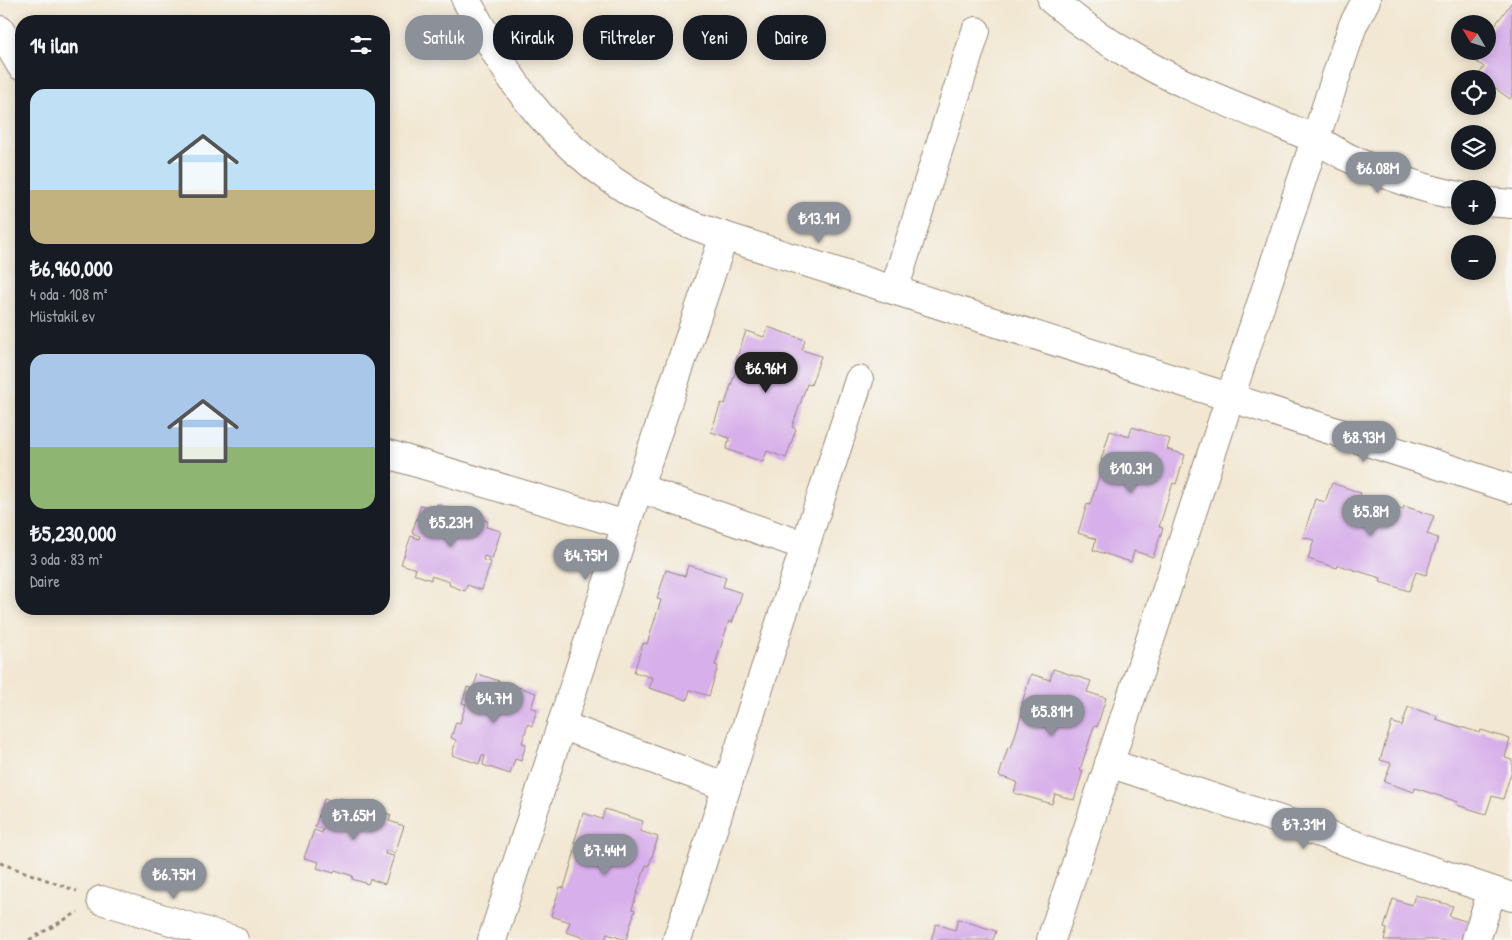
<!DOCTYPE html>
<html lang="tr">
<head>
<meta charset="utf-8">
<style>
  :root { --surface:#171b24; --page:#20242c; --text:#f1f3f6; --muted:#9ea1a6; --accent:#8c9099 }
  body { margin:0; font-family:"Patrick Hand",sans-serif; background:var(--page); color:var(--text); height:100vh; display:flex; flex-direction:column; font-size:19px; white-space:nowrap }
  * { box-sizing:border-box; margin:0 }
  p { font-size:16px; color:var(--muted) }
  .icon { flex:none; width:28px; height:28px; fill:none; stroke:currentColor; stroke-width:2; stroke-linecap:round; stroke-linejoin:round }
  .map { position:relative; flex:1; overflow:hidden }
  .sheet { position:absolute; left:15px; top:15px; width:375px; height:600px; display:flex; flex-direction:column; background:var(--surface); border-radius:20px; box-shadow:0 2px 12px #0003 }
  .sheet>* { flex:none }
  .guide { position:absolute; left:405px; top:15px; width:475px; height:45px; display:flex; gap:10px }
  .needle { width:32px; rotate:308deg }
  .controls { position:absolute; left:1451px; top:15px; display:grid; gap:10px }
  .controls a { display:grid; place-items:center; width:45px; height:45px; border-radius:50%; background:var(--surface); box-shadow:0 2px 12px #0003; font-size:25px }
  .price { position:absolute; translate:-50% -42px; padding:0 11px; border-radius:18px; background:var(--accent); color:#fff; font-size:16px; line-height:32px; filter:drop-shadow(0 1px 2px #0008) }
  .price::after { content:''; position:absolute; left:50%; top:30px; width:15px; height:11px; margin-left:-8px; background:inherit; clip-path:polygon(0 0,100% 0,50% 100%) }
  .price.active { background:#222; color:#fff }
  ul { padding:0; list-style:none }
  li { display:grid; align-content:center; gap:10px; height:265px; padding:0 15px }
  li span { display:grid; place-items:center; height:155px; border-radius:15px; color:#555 }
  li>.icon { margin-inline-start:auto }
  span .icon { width:90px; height:90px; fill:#fffc; stroke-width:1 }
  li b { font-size:21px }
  h2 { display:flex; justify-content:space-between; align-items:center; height:60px; padding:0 15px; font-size:21px }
  .pill { padding:0 18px; border-radius:20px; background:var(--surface); box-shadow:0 2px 12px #0003; font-size:18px; line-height:45px }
  .pill.active { background:var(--accent); color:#fff }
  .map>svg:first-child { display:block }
</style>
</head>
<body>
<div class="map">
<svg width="1512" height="940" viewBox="0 0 1512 940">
  <rect width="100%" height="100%" fill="#f6f6f2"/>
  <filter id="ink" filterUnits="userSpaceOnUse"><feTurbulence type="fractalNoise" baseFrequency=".02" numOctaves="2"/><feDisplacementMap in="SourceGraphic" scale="10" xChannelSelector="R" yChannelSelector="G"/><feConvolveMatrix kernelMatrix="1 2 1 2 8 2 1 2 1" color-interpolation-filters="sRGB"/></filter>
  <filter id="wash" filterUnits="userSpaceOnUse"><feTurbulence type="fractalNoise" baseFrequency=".0096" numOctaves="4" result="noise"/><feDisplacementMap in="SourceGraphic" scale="20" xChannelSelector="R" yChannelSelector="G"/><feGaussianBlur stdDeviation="1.12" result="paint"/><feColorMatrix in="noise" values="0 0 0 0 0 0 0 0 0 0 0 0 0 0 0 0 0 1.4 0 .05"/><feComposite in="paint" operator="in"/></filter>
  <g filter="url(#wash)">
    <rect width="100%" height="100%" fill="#f2e7d2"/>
    <g id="blocks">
      <!-- building -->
      <g fill="#d7afea">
        <path d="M1512,2V96L1510,99L1488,83V79H1481L1478,76L1484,67L1468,56L1472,51H1488V32L1489,33Z"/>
        <path d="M768,327L805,340L802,350L821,356L811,385L807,384L792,427L796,429L786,458L767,451L763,462L726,449L730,438L711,432L721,403L725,404L739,361L736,360L746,331L764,337Z"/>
        <path d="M1132,427L1170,439L1167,449L1185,455L1176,484L1173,483L1159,527L1163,528L1153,557L1134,551L1131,562L1093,550L1096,539L1078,533L1087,504L1090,505L1104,462L1101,460L1110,431L1129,437Z"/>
        <path d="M1332,483L1361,493L1360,496L1403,510L1404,506L1434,516L1427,534L1438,538L1426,575L1416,572L1409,591L1380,582L1381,578L1338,565L1337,568L1308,559L1314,540L1303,537L1315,499L1325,502Z"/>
        <path d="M437,504L454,510L452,513L471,519L472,516L488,521L486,527L501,531L492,559L484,556L483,560L491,562L482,590L467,585L465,591L449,585L450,582L431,576V580L414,574L416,569L401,564L411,536L419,539L420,536L412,533L421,505L435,510Z"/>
        <path d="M688,565L726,577L723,587L742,593L732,623L729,621L715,665L718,666L709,696L690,690L687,700L649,688L653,678L634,672L643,643L647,644L661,600L657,599L666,570L685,576Z"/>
        <path d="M1053,669L1091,681L1087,692L1106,698L1097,727L1094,726L1080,770L1083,771L1074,800L1055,794L1052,804L1014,793L1017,782L999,776L1008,747L1011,748L1025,704L1022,703L1031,674L1050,680Z"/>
        <path d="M478,674L505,683L502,691L506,693L509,684L536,693L531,708L537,709L532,726L528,724L522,743L526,744L521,761L515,759L510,774L483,765L485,756L482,755L479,764L452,755L456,740L451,738L456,722L460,723L466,704L462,703L467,687L473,689Z"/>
        <path d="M1408,707L1437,716L1436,719L1480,733L1481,730L1510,739L1505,758L1512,760V770L1503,799L1492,796L1486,814L1457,805L1458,802L1415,788L1414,792L1384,782L1391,763L1380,760L1392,722L1402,726Z"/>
        <path d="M340,798L357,803L355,807L374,813L375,809L391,815L389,821L404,826L395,853L386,850L385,854L394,856L385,884L370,879L368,884L352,879L353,876L335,870L334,873L317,868L319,862L304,858L314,830L322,833L323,829L315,827L324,799L339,804Z"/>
        <path d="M605,809L643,821L640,831L658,837L649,866L646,865L632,909L635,910L626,940L607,934L605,940H591L566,932L570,922L551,916L560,887L564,888L577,844L574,843L583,813L602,819Z"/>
        <path d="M1415,895L1453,906L1449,916L1468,922L1463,940H1384L1387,929L1384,928L1393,899L1412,905Z"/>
        <path d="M958,919L996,931L993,940H931L936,924L955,930Z"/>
      </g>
    </g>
  </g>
  <g filter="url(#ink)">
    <use href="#blocks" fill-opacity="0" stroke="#968878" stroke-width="1"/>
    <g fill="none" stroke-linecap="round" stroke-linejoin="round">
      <defs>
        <g id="minor">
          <path d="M466,0C485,33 502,67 525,97C566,150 619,190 678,219C693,226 709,231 724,236L1229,397L1512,489"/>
          <path d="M1052,0C1079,23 1108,43 1139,60C1194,92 1255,112 1312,138C1325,144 1337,152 1349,158C1384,175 1422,189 1460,196"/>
          <path d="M0,30L21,66"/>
          <path d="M1488,202L1512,204"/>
          <path d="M894,290L976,31"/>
          <path d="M384,453L626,525"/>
          <path d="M639,488L805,546"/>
          <path d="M561,725L727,787"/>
          <path d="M1109,763L1512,897"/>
          <path d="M101,900L234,940"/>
          <path d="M492,940L626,525L724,236"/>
          <path d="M677,940L859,380"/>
          <path d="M1051,940L1353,25L1366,0"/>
          <path d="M1476,940L1492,891"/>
        </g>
      </defs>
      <!-- minor casing -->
      <use href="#minor" stroke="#968878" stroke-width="30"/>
      <!-- path -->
      <g stroke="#968878" stroke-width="3" stroke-dasharray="4 4" stroke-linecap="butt">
        <path d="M0,863L77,891"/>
        <path d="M29,940L78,912"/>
      </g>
      <!-- minor -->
      <use href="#minor" stroke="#fff" stroke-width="28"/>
    </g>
  </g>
</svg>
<div class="controls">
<a><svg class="needle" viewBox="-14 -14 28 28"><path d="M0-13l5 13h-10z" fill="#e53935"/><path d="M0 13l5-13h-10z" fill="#9ea1a6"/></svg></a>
<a><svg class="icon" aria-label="locate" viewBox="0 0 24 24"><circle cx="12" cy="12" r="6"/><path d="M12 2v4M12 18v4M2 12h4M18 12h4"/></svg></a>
<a><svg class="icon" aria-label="layers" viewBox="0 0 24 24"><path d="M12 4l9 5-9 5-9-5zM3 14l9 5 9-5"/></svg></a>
<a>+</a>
<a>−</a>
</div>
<b class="price" style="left:1378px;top:194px">₺6.08M</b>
<b class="price" style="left:819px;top:244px">₺13.1M</b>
<b class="price active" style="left:766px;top:394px">₺6.96M</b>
<b class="price" style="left:1364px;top:463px">₺8.93M</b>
<b class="price" style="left:1131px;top:494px">₺10.3M</b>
<b class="price" style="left:1371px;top:537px">₺5.8M</b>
<b class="price" style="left:451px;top:548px">₺5.23M</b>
<b class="price" style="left:586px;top:581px">₺4.75M</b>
<b class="price" style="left:494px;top:724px">₺4.7M</b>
<b class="price" style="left:1052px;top:737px">₺5.81M</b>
<b class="price" style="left:354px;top:841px">₺7.65M</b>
<b class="price" style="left:1304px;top:850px">₺7.31M</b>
<b class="price" style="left:605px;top:876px">₺7.44M</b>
<b class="price" style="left:174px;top:900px">₺6.75M</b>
<div class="guide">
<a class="pill active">Satılık</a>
<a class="pill">Kiralık</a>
<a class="pill">Filtreler</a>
<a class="pill">Yeni</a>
<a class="pill">Daire</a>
</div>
<section class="sheet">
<h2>14 ilan<svg class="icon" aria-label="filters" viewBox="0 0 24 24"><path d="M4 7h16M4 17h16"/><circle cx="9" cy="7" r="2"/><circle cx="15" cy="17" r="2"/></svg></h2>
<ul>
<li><span style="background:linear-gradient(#bfe0f5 65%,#c2b280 0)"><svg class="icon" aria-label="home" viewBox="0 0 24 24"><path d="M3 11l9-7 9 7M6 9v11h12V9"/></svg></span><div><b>₺6,960,000</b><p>4 oda · 108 m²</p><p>Müstakil ev</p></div></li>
<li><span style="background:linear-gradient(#a9c7e8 60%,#8fb573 0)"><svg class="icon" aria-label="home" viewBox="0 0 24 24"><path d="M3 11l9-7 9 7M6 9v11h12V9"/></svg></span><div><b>₺5,230,000</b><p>3 oda · 83 m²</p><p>Daire</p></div></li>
</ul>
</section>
</div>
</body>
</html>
